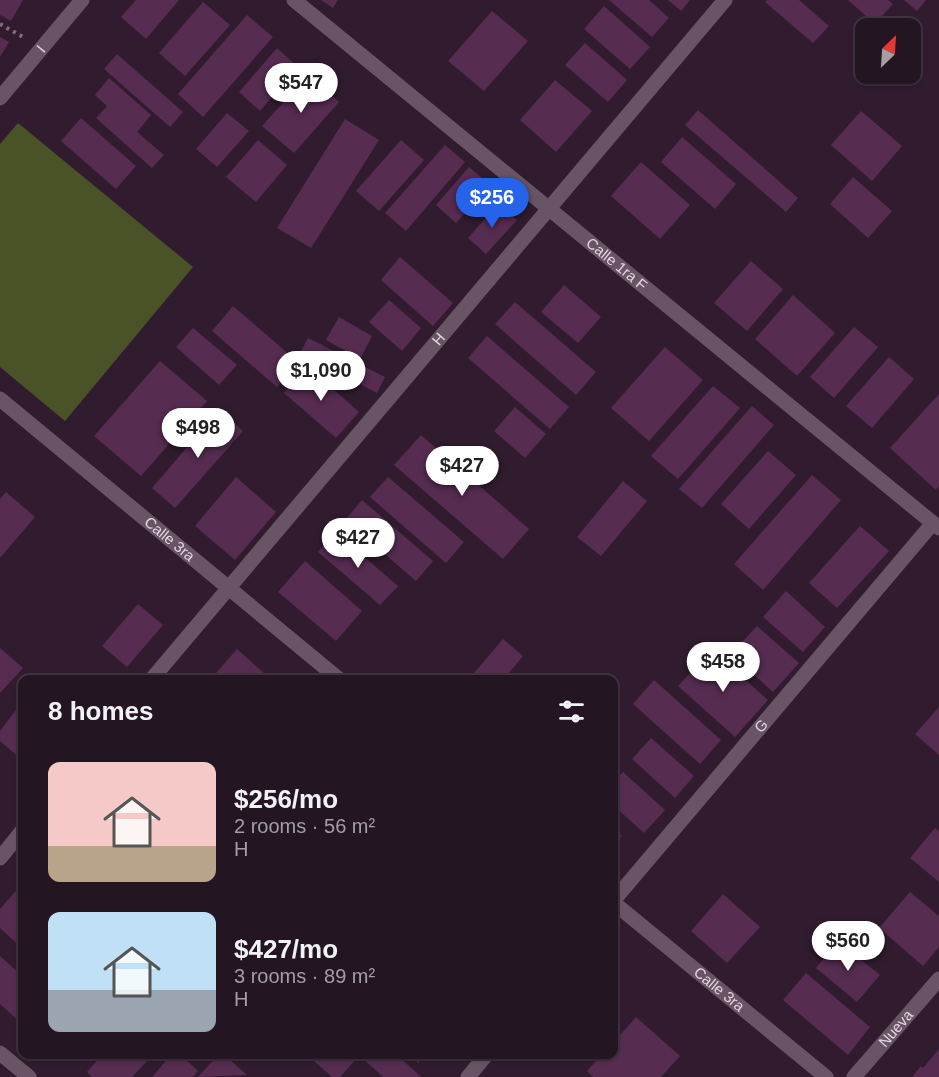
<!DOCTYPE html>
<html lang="en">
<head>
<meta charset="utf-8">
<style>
  :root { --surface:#241522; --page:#30222f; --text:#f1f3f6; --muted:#a39fa5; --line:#413440; --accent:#2563eb }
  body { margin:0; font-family:Arial,sans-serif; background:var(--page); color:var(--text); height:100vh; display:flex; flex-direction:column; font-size:22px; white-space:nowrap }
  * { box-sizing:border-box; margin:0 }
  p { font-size:20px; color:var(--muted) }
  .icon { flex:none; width:33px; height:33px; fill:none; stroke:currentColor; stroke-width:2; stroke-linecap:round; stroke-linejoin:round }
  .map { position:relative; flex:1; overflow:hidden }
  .drawer { position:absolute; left:18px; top:675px; width:600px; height:384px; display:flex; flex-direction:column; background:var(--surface); border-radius:12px; box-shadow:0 2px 4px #0004,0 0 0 2px var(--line) }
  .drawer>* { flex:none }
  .needle { width:39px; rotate:25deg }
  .tools { position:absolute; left:855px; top:18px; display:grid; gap:12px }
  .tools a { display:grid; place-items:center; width:66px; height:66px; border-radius:12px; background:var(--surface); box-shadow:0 2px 4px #0004,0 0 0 2px var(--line); font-size:30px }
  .price { position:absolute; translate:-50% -51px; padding:0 14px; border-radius:21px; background:#fff; color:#222; font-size:20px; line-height:39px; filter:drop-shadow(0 2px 3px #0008) }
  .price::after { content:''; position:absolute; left:50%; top:36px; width:18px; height:14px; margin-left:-9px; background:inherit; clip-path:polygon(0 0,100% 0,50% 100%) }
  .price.active { background:var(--accent); color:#fff }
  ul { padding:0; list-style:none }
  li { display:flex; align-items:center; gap:18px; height:150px; padding:0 30px }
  li span { display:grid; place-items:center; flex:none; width:168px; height:120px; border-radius:12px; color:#555 }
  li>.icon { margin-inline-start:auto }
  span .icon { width:72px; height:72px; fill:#fffc; stroke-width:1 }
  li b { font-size:26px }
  h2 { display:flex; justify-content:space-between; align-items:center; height:72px; padding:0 30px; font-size:26px }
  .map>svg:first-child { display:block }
</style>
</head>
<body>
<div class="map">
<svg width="939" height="1077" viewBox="0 0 939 1077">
  <rect width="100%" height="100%" fill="#301c2e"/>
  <!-- green -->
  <path fill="#4a5227" d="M18,123L193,267L65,421L0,367V144Z"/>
  <!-- building -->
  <g fill="#562c51">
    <path d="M0,0H23L11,21L0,15Z"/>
    <path d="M136,0H179L146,39L121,17Z"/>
    <path d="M321,0H338L333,8Z"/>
    <path d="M609,0H649L669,18L652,37Z"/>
    <path d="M668,0H690L681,11Z"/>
    <path d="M767,0H799L829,26L813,43L765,2Z"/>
    <path d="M848,0H888L893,4L875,24Z"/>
    <path d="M904,0H926L917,11Z"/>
    <path d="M203,2L230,25L185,76L159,53Z"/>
    <path d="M604,6L650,47L630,69L584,29Z"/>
    <path d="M492,11L528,41L484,91L448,61Z"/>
    <path d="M247,15L273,37L203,117L178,94Z"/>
    <path d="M0,37L9,42L0,57Z"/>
    <path d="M585,43L627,80L608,102L565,65Z"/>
    <path d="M277,48L298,67L260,111L239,92Z"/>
    <path d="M117,54L183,112L170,127L104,69Z"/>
    <path d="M308,75L339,102L294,153L262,126Z"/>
    <path d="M109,78L151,115L137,132L164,155L152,168L96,118L107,106L95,95Z"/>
    <path d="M555,80L592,111L556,152L520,120Z"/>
    <path d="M698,110L798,198L786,212L685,125Z"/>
    <path d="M861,111L902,146L872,181L831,145Z"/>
    <path d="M227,113L249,131L217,167L196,149Z"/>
    <path d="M81,118L136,166L116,189L61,141Z"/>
    <path d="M345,119L379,140L311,248L277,228Z"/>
    <path d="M682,137L736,184L715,209L661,162Z"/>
    <path d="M258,140L287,165L256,202L226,177Z"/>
    <path d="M401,140L424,160L379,211L356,191Z"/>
    <path d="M445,145L465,162L406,231L385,213Z"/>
    <path d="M641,162L690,205L660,239L611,196Z"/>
    <path d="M469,167L490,185L456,223L436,205Z"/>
    <path d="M853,177L892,211L868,238L830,204Z"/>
    <path d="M498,204L517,220L486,254L468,238Z"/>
    <path d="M400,257L453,303L433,326L381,280Z"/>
    <path d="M751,261L783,289L747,331L714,303Z"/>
    <path d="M564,285L601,317L578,343L541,312Z"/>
    <path d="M793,295L835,333L797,376L755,339Z"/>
    <path d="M389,300L421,328L402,351L369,322Z"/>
    <path d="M515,302L596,372L576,395L495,324Z"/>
    <path d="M233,306L298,362L277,387L212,331Z"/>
    <path d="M339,317L372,336L360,359L326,340Z"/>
    <path d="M854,327L878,347L834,398L810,377Z"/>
    <path d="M193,328L237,365L219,385L176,347Z"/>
    <path d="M487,336L569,407L550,429L468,358Z"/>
    <path d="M308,338L385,377L377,393L300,353Z"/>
    <path d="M665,347L703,380L649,441L611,408Z"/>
    <path d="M889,357L914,379L872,428L846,406Z"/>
    <path d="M160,361L207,401L141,476L94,436Z"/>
    <path d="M307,366L359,412L336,438L284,393Z"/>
    <path d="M713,386L740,408L678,479L651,456Z"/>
    <path d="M939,394V486L936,490L890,448Z"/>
    <path d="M752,406L774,425L702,508L679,489Z"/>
    <path d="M515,407L546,434L525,458L494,431Z"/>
    <path d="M219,410L243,431L175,508L152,488Z"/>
    <path d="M421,435L529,529L503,559L394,465Z"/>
    <path d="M768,451L796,475L749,529L721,504Z"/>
    <path d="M812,475L841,500L763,590L734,564Z"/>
    <path d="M236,477L276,512L235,560L195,526Z"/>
    <path d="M388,477L464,542L446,563L370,497Z"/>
    <path d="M623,481L647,501L601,556L577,537Z"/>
    <path d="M6,492L35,517L0,558V499Z"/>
    <path d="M362,500L433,561L416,581L345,520Z"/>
    <path d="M860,526L889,551L837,608L809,583Z"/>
    <path d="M335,532L398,586L380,605L318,552Z"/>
    <path d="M305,561L362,611L336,641L278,592Z"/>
    <path d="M786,591L825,627L803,652L763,617Z"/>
    <path d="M138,604L163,625L127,667L102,646Z"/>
    <path d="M757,626L799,663L773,692L731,654Z"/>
    <path d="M503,639L523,656L503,680H468Z"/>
    <path d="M0,648L23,668L0,693Z"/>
    <path d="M237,649L266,675L262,680H210Z"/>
    <path d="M712,650L768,700L735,737L678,686Z"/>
    <path d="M654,680L721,740L700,764L633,704Z"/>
    <path d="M22,702V760L0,741V731Z"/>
    <path d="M939,707V755L915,734Z"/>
    <path d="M651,738L694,776L675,798L632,759Z"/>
    <path d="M623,772L665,810L644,833L614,806V782Z"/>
    <path d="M935,828L939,831V882L910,858Z"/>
    <path d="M614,829L622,836L614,845Z"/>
    <path d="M22,884V948L0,928V909Z"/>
    <path d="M910,892L939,916V947L923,966L879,928Z"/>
    <path d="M723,894L760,927L727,963L691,931Z"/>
    <path d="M838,941L880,975L857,1002L816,968Z"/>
    <path d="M0,956L22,976L21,1023L0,1004Z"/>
    <path d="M806,973L870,1027L848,1055L783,1000Z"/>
    <path d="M636,1017L680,1056L661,1077H593L587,1071L602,1054H614V1042Z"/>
    <path d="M939,1049V1077H912L921,1066L923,1068Z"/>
    <path d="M103,1054H142L148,1060L132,1077H92L87,1072Z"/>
    <path d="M172,1054H180L198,1071L193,1077H152Z"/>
    <path d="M219,1054H223L247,1075L198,1077Z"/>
    <path d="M306,1054H352L356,1059L340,1077H332Z"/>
    <path d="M358,1054H396L421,1077H383Z"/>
    <path d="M408,1054H426L418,1063Z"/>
  </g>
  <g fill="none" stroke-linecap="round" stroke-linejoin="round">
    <!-- path -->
    <path stroke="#7f6d7d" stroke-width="4" stroke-dasharray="3 4.5" stroke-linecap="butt" d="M0,24L23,37"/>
    <!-- minor -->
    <g stroke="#685465" stroke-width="15">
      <path id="s1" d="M294,0L939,528"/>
      <path id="s2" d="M0,98L82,0"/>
      <path id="s3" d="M0,399L340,680"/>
      <path id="s4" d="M151,680L725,0"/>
      <path d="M0,858L22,831"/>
      <path id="s5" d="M614,900L933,523"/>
      <path id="s6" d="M614,903L826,1077"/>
      <path d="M0,1053L29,1077"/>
      <path d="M468,1077L487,1054"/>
      <path id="s7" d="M854,1077L939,979"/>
    </g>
  </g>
  <g text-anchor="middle" stroke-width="4.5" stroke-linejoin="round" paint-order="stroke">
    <!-- street labels -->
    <g font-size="15" fill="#e5d7e3" stroke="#130a12">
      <text dy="5" stroke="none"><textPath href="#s2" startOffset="64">I</textPath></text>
      <text dy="5" stroke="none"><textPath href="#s1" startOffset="417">Calle 1ra F</textPath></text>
      <text dy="5" stroke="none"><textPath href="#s4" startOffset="446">H</textPath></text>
      <text dy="5" stroke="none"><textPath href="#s3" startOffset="220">Calle 3ra</textPath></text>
      <text dy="5" stroke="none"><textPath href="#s5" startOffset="228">G</textPath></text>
      <text dy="5" stroke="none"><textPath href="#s6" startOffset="136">Calle 3ra</textPath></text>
      <text dy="5" stroke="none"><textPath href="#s7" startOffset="64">Nueva</textPath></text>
    </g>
  </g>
</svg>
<div class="tools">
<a><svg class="needle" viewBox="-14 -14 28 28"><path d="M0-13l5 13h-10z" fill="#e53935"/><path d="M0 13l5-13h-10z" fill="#a39fa5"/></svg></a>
</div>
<b class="price" style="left:301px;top:114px">$547</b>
<b class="price active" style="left:492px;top:229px">$256</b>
<b class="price" style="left:321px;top:402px">$1,090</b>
<b class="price" style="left:198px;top:459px">$498</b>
<b class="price" style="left:462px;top:497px">$427</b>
<b class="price" style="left:358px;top:569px">$427</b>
<b class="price" style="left:723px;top:693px">$458</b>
<b class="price" style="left:848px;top:972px">$560</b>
<section class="drawer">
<h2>8 homes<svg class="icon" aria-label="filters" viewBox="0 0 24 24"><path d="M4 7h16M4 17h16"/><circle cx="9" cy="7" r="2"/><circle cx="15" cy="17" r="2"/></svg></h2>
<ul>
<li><span style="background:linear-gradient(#f6c9c9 70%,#b9a48a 0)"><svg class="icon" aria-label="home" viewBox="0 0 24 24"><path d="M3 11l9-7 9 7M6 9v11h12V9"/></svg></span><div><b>$256/mo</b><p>2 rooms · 56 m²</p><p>H</p></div></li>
<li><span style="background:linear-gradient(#bfe0f5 65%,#9aa5b1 0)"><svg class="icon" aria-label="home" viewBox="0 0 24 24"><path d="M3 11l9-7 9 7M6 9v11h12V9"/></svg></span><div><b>$427/mo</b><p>3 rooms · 89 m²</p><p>H</p></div></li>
</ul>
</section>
</div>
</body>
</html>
